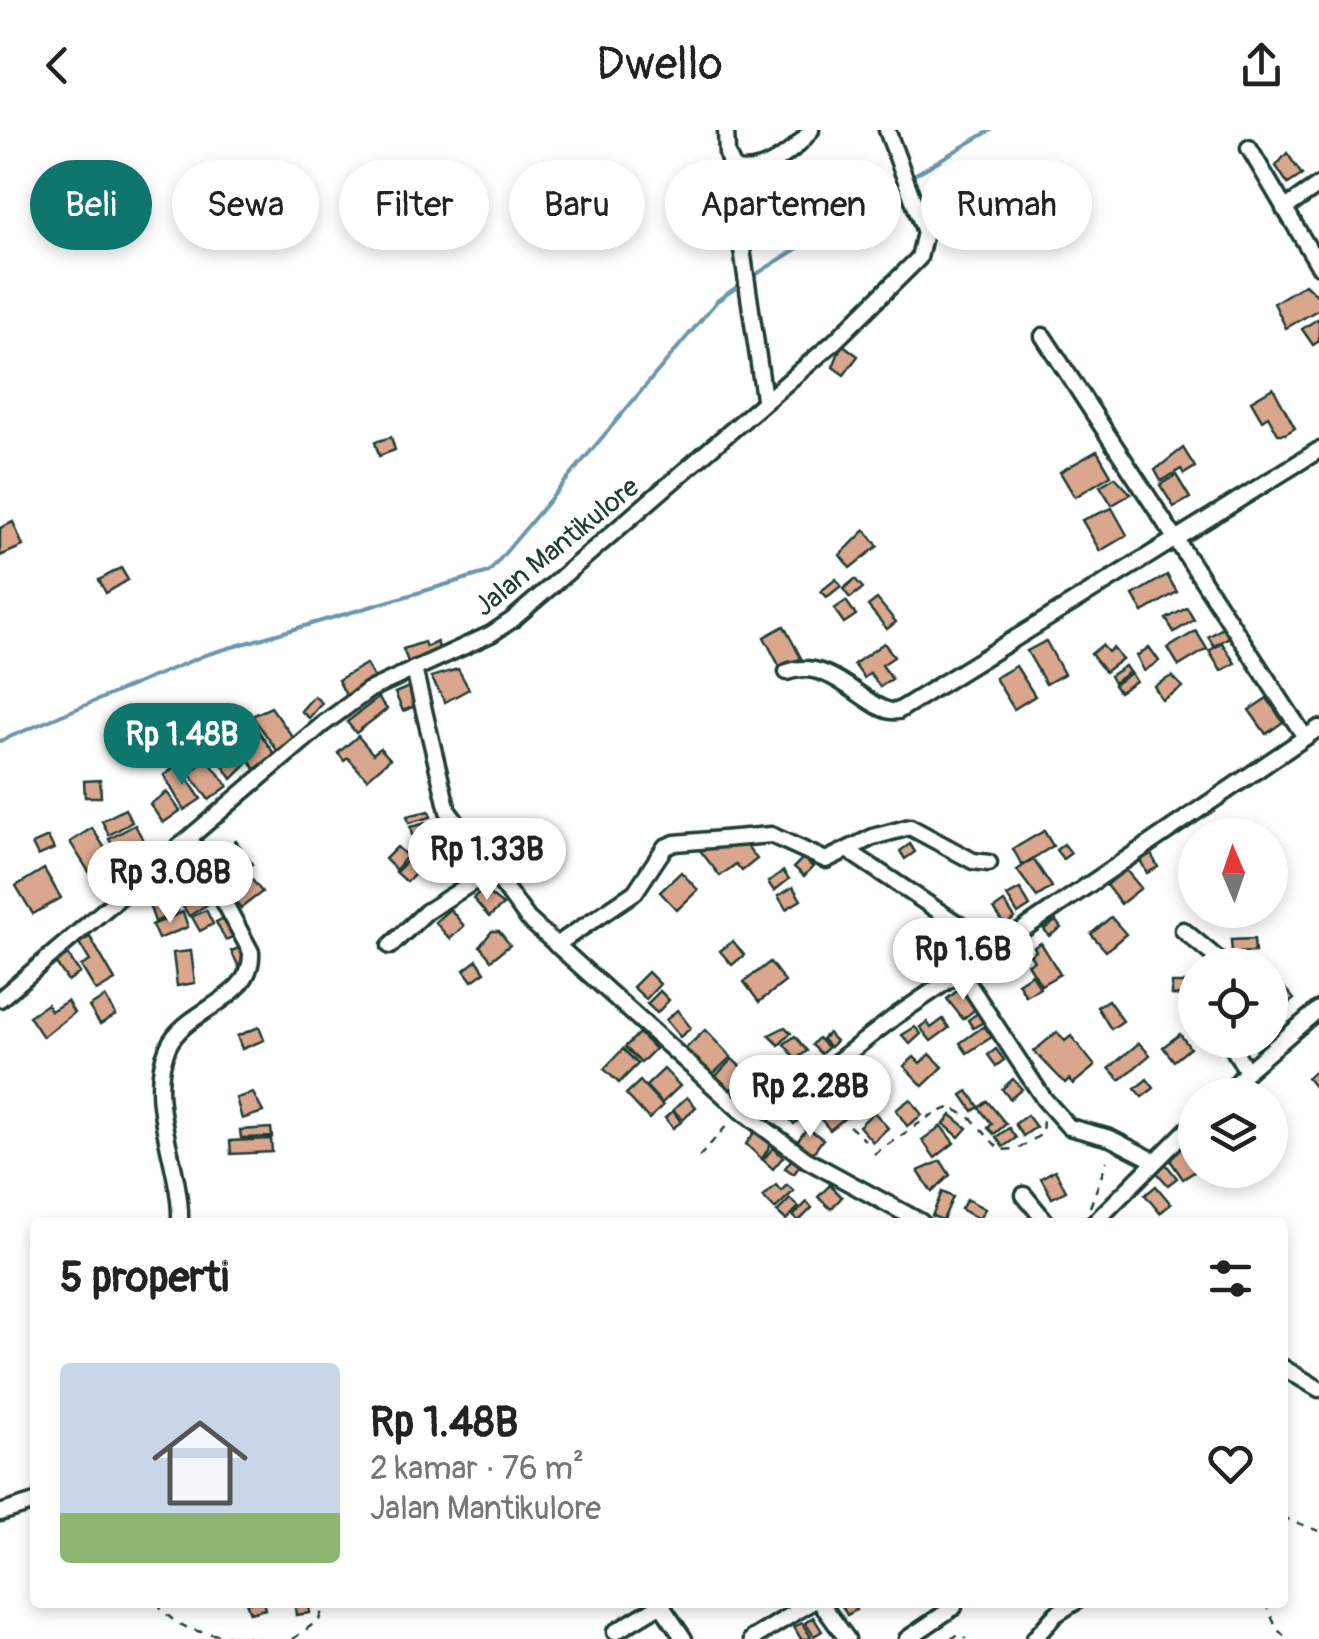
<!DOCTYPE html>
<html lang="id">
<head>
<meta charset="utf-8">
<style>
  :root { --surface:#fff; --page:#f2f2f2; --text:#222; --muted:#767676; --accent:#0f766e }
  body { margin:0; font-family:Pangolin,sans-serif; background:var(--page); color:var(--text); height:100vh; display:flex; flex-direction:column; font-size:38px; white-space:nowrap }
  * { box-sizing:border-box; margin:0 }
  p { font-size:32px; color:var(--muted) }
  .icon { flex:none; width:55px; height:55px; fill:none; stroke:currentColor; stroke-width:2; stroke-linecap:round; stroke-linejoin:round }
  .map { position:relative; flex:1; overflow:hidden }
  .details { position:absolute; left:30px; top:1088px; width:1258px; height:390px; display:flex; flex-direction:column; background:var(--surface); border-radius:10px; box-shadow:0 5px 15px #0003 }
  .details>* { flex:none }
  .banner { position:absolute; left:30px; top:30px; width:1260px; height:90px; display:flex; gap:20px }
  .needle { width:65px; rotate:358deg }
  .fabs { position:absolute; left:1178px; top:688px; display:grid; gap:20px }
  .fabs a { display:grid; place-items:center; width:110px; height:110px; border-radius:50%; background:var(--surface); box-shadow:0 5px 15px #0003; font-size:50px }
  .price { position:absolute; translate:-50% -85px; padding:0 22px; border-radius:35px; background:#fff; color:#222; font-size:32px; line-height:65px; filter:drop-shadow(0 2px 5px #0008) }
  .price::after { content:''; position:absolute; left:50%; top:60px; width:30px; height:22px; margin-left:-15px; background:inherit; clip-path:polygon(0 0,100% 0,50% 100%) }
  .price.selected { background:var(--accent); color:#fff }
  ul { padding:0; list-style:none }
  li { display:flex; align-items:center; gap:30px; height:250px; padding:0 30px }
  li span { display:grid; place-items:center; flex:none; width:280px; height:200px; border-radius:10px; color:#555 }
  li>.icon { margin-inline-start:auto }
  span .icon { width:120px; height:120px; fill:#fffc; stroke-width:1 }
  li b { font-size:42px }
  h2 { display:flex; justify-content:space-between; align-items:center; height:120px; padding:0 30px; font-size:42px }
  .pill { padding:0 35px; border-radius:45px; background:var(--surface); box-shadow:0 5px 15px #0003; font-size:35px; line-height:90px }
  .pill.selected { background:var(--accent); color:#fff }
  header { display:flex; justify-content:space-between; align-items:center; height:130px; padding:0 30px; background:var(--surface); font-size:45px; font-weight:600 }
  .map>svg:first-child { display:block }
</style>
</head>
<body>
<header><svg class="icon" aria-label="back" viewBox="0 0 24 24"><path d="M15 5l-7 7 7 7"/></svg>Dwello<svg class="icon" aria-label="share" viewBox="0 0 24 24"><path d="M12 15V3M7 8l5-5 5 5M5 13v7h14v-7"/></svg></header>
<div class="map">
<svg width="1319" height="1509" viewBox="0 0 1319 1509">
  <rect width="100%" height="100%" fill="#fff"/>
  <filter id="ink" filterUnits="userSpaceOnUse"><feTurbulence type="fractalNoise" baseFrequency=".01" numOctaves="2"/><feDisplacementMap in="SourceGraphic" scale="20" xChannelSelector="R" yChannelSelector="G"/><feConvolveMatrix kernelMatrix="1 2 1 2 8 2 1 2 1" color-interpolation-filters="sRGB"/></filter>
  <g filter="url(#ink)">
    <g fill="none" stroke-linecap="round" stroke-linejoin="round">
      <!-- stream -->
      <g stroke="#6c96ad" stroke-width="4">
        <path d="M909,48L991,0"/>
        <path d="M752,147L901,53"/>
        <path d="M0,611L205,525L489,442L717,171L744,152"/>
      </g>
    </g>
    <!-- building -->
    <g fill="#daa78e" stroke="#1f3d34" stroke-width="2.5">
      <path d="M1287,23L1302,45L1288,54L1276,36Z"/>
      <path d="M1305,154L1319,167V179L1286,198L1274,173Z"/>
      <path d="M1319,188V211L1313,215L1302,199Z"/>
      <path d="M842,214L858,226L844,245L833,237Z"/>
      <path d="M1273,258L1295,298L1285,304H1278L1268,286L1262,290L1251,271Z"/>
      <path d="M391,307L395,320L379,326L375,312Z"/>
      <path d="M1183,318L1195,337L1184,344L1181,339L1161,351L1155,340Z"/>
      <path d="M1097,321L1111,345L1075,367L1060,342Z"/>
      <path d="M1176,345L1190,368L1174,377L1160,355Z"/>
      <path d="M1115,347L1131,364L1112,375L1100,356Z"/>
      <path d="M1112,378L1127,405L1100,421L1082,390Z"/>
      <path d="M13,392L23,416L0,426V398Z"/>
      <path d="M865,400L878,416L850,438L840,425Z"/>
      <path d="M121,438L128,450L106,463L99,450Z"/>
      <path d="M1167,445L1177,462L1143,482L1133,465Z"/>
      <path d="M836,449L841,456L827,467L821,461Z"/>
      <path d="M855,449L863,458L850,468L843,459Z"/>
      <path d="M877,469L896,492L887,499L868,476Z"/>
      <path d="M846,471L856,485L844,493L834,479Z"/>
      <path d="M1187,478L1194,490L1174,502L1166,489Z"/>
      <path d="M784,496L801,528L781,539L764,507Z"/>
      <path d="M1223,498L1229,507L1214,516L1208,507Z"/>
      <path d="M1196,501L1207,519L1179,536L1168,518Z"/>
      <path d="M1046,511L1064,544L1046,554L1027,521Z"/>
      <path d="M424,512L426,517L437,512L440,520L408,532L403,519Z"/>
      <path d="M884,513L894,527L882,535L892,549L880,557L870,543L864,548L854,534Z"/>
      <path d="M1222,513L1235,533L1221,541L1209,521Z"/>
      <path d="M1102,515L1108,522L1113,518L1122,529L1105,542L1091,524Z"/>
      <path d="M1149,517L1159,531L1144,541L1137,526Z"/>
      <path d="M366,534L376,551L347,567L338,550Z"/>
      <path d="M1016,536L1035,566L1014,579L995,548Z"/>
      <path d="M1125,536L1129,542L1114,553L1110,546Z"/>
      <path d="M458,539L469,559L445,572L431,547Z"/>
      <path d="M1131,543L1136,551L1119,562L1114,555Z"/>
      <path d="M1172,546L1183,557L1162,570L1154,556Z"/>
      <path d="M409,557L417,575L403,581L395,563Z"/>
      <path d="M314,566L322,573L309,588L301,581Z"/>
      <path d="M378,568L387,579L356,603L347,592Z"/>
      <path d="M1267,568L1283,592L1266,604L1249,580Z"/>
      <path d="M271,577L295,610L279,623L252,586Z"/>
      <path d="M244,580L275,625L255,639L228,599L232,596L228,591Z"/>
      <path d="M224,599L247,634L232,649L206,610Z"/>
      <path d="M358,606L373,624L380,618L390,629L367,649L348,628L344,631L338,623Z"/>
      <path d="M207,629L228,656L209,670L189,643Z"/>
      <path d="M178,635L201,669L184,680L164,645Z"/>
      <path d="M100,650L101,667H85L84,651Z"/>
      <path d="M167,662L180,681L163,693L150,674Z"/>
      <path d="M125,679L132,692L109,705L102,691Z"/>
      <path d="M429,681L431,687L409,693L407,686Z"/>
      <path d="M430,692L432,700L412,705L410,697Z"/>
      <path d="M135,695L149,721L124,735L109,709Z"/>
      <path d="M92,698L113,731L91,745L70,712Z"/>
      <path d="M1044,701L1053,716L1022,735L1013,719Z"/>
      <path d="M433,703L435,712L415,716L413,707Z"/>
      <path d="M48,707L54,719L38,726L32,714Z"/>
      <path d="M728,710L733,717L744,712L757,729L742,741L736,734L720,746L699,719L710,711L716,719Z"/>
      <path d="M236,711L252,734L235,746L219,723Z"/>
      <path d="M910,714L915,722L905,729L900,721Z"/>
      <path d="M1064,714L1071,723L1063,729L1056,720Z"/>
      <path d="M397,717L407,726L396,740L385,729Z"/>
      <path d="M1150,722L1158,737L1147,743L1139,728Z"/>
      <path d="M410,728L420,739L407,752L396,742Z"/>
      <path d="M803,728L813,737L804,746L794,737Z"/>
      <path d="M1033,729L1052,757L1037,767L1017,740Z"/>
      <path d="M44,739L61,768L33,784L16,756Z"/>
      <path d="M1126,740L1141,758L1121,774L1106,755Z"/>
      <path d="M783,741L789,749L774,761L768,752Z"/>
      <path d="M681,742L698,760L677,780L660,762Z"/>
      <path d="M249,746L262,762L241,778L228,762Z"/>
      <path d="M189,751L192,756L199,752L211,772L189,786L173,760Z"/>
      <path d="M793,757L801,770L786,779L778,766Z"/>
      <path d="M483,759L503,775L489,787L473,768Z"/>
      <path d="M1020,759L1030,776L1018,784L1007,766Z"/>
      <path d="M161,761L165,771L172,768L178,781L155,792L148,771Z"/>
      <path d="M1004,772L1015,788L1005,795L994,779Z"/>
      <path d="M450,779L464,796L450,809L435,792Z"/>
      <path d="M206,780L213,794L200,801L192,787Z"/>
      <path d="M183,782L188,797L158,809L152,795Z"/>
      <path d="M226,787L237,805L226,810L216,792Z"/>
      <path d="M1111,787L1126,804L1106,821L1091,804Z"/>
      <path d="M1056,791L1061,798L1049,806L1044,799Z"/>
      <path d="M492,801H499L510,815L491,830L480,816Z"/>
      <path d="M90,807L115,850L96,861L81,836L90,831L79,813Z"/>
      <path d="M1254,809L1255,822L1232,823L1231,810Z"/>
      <path d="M733,811L744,825L732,835L720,821Z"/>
      <path d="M1041,813L1060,844L1041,855L1028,834L1034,831L1030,825L1036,821L1034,817Z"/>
      <path d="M239,818L246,834L239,837L231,821Z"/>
      <path d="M191,821L195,853L177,856L173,823Z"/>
      <path d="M68,825L80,843L68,851L56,833Z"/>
      <path d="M477,830L485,842L472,851L464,840Z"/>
      <path d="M770,832L785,852L759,872L744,852Z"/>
      <path d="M648,842L660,854L646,869L633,857Z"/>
      <path d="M1032,844L1040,858L1026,866L1018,853Z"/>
      <path d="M1172,853H1190L1189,866L1172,865Z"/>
      <path d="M1281,854L1294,869L1280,880L1270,863Z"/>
      <path d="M962,857L978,877L963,889L947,869Z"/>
      <path d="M660,861L669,870L657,883L647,874Z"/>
      <path d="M105,867L116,885L100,894L89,877Z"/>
      <path d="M1108,870L1123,891L1111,899L1097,877Z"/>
      <path d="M67,871L74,883L43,907L29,886L47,874L51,881Z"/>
      <path d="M677,880L691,898L680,907L666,890Z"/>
      <path d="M979,882L985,891L973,898L968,890Z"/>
      <path d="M943,889L949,898L931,911L920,897L927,892L931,898Z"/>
      <path d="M984,896L992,907L967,923L960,913Z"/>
      <path d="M259,897L264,910L242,919L237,906Z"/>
      <path d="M785,897L791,903L779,915L769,905Z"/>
      <path d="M915,897L921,904L910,914L902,905Z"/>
      <path d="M705,900L731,927L711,946L685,919Z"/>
      <path d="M1057,902L1065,911L1071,906L1095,936L1073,954L1069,949L1065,953L1034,921Z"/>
      <path d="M639,903L655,919L641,933L625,917Z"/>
      <path d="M828,903L836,911L830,917L822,909Z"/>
      <path d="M1180,904L1190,918L1174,931L1163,917Z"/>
      <path d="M795,906L807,921L796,929L784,914Z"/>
      <path d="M818,908L828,918L821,924L812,915Z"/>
      <path d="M1139,913L1150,925L1120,950L1109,938Z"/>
      <path d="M623,919L638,934L619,953L604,939Z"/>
      <path d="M996,919L1004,930L996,936L988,925Z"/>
      <path d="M930,924L943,937L923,956L904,936L914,927L920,933Z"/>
      <path d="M732,929L748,943L731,960L716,946Z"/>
      <path d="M799,931L809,942L800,951L790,940Z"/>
      <path d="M855,933L861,940L853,947L846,941Z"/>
      <path d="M1319,938V963L1307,948Z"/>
      <path d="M664,939L680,956L662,973L646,956Z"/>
      <path d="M863,942L876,957L863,969L852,956Z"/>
      <path d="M836,947L847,956L841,964L830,954Z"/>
      <path d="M1013,949L1022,959L1010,969L1002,959Z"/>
      <path d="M1147,949L1154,958L1142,967L1135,959Z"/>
      <path d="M640,951L663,976L649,989L626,964Z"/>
      <path d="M816,960L825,971L811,981L803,970Z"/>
      <path d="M968,961L979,977L973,981L962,965Z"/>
      <path d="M253,963L263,982L242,989L236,968Z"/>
      <path d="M687,967L696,977L683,990L673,980Z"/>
      <path d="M831,969L846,987L830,1000L815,982Z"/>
      <path d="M910,969L922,985L907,996L896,980Z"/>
      <path d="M987,971L1006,994L994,1004L988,998L992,994L979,978Z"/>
      <path d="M1270,972L1282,987L1270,996Z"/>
      <path d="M798,977L805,984L794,994L788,987Z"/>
      <path d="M673,981L681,992L673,998L665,988Z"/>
      <path d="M874,982L888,998L873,1012L859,996Z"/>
      <path d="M951,985L967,998L959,1007L944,994Z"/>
      <path d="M1027,985L1036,997L1023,1006L1015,994Z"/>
      <path d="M941,996L954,1013L935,1028L922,1010Z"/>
      <path d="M271,998L272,1007L241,1008L240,1000Z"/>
      <path d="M807,998L823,1009L813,1023L797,1012Z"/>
      <path d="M1009,998L1016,1008L1003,1017L996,1007Z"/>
      <path d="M756,1000L773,1011L762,1029L746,1014Z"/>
      <path d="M271,1009L272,1022L231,1024L230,1011Z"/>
      <path d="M1184,1015L1197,1040L1183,1049L1168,1027Z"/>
      <path d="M773,1018L783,1027L773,1039L763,1030Z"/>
      <path d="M1161,1028L1177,1048L1168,1055L1151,1036Z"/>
      <path d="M792,1029L800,1035L794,1044L785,1038Z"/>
      <path d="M941,1031L950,1045L932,1062L918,1041Z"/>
      <path d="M1055,1040L1066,1061L1052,1068L1041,1048Z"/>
      <path d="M776,1055L781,1061L787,1055L794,1061L775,1079L763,1067Z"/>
      <path d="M830,1055L842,1067L831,1079L818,1067Z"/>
      <path d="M1156,1056L1171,1074L1160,1083L1145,1065Z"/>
      <path d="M942,1062L953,1067L943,1090L932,1086Z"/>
      <path d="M790,1069L799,1077L786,1090L777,1082Z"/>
      <path d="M967,1069L985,1079L979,1089L961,1079Z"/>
      <path d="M807,1072L812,1078L799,1091L793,1086Z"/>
      <path d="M246,1472H263L265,1479L250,1483Z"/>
      <path d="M840,1472H851L856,1480L847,1485Z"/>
      <path d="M309,1475L310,1483L296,1485L295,1477Z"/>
      <path d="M813,1487L822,1501L814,1506L805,1493Z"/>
      <path d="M802,1493L811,1507L808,1509H801L794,1497Z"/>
    </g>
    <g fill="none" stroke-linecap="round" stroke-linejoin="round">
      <defs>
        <g id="minor">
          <path d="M726,0L727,24L734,39C760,48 795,21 811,0"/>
          <path d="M1249,18L1319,136"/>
          <path d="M729,31L764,268"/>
          <path d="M1284,79L1319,55"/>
          <path d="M1043,206L1305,607"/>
          <path d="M414,539L448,681L528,789L740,980L807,1030L921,1092"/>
          <path d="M787,542C834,525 869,586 898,581L1319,320"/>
          <path d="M850,722L997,820"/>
          <path d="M1183,800L1225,835"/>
          <path d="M556,815L635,762L665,717L675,713L771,705L826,730L873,707L910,697L973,731L989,733"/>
          <path d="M390,816L426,782L489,742"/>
          <path d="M962,844L1044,969L1069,997L1110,1008L1153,1030"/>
          <path d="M0,869L323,594L369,560L491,504L512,490L834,212L919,128L925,102L887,0"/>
          <path d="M1228,910L1247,941"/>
          <path d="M1227,965L1247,941L1319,879"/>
          <path d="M745,983L768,980L794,965L896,886L1319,598"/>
          <path d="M1024,1065L1046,1092"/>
          <path d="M180,1092C182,1036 144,971 168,917C185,878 254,871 251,822L191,710"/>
          <path d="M1095,1092L1195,992"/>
          <path d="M1282,1237L1319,1259"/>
          <path d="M0,1383L35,1372"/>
          <path d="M820,1472L847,1509"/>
          <path d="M661,1475L684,1509"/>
          <path d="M615,1502L665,1472"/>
          <path d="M752,1509L812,1472"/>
          <path d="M907,1509L954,1477"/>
          <path d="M1034,1509L1056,1484L1075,1472"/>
        </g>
      </defs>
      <!-- minor casing -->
      <use href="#minor" stroke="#1f3d34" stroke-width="21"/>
      <!-- path -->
      <g stroke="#1f3d34" stroke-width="2.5" stroke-dasharray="8 8" stroke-linecap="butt">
        <path d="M827,959L849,978L847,994L865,1010"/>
        <path d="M874,1024L930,986L951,977L972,989L1000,1020L1018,1019L1042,1004L1043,990"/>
        <path d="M699,1027L729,993"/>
        <path d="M1090,1077L1107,1031"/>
        <path d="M1282,1387L1319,1401"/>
        <path d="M157,1472C180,1509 219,1503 259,1509"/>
        <path d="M1265,1472L1277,1499L1287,1509"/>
        <path d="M293,1509L319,1490L325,1472"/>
        <path d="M951,1509L959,1504L966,1509"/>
      </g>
      <!-- minor -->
      <use href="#minor" stroke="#fff" stroke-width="14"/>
    </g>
  </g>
  <g text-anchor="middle" stroke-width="8" stroke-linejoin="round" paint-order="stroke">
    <!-- street labels -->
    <g font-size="28" fill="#1f3d34" stroke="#fff">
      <text transform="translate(556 416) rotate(-39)" y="10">Jalan Mantikulore</text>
    </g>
  </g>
</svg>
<div class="fabs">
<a><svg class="needle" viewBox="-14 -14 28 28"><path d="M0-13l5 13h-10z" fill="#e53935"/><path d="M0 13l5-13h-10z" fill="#767676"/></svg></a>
<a><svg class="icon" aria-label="locate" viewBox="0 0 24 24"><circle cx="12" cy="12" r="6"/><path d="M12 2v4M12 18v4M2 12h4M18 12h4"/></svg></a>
<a><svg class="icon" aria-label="layers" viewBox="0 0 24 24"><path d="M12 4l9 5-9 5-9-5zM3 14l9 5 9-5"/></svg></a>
</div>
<b class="price selected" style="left:182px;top:658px">Rp 1.48B</b>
<b class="price" style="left:487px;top:773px">Rp 1.33B</b>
<b class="price" style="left:170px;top:796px">Rp 3.08B</b>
<b class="price" style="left:963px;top:873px">Rp 1.6B</b>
<b class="price" style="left:810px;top:1010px">Rp 2.28B</b>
<div class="banner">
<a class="pill selected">Beli</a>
<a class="pill">Sewa</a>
<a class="pill">Filter</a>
<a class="pill">Baru</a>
<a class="pill">Apartemen</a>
<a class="pill">Rumah</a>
</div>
<section class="details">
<h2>5 properti<svg class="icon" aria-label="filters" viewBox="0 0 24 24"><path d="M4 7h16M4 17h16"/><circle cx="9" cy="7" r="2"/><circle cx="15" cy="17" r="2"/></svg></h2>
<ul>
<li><span style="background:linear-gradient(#c9d6e8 75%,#8fb573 0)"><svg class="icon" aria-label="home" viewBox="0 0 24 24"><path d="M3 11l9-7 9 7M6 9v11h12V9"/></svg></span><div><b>Rp 1.48B</b><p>2 kamar · 76 m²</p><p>Jalan Mantikulore</p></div><svg class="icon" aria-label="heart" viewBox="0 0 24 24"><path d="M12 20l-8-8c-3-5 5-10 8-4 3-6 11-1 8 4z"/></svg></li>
</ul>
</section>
</div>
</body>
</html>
